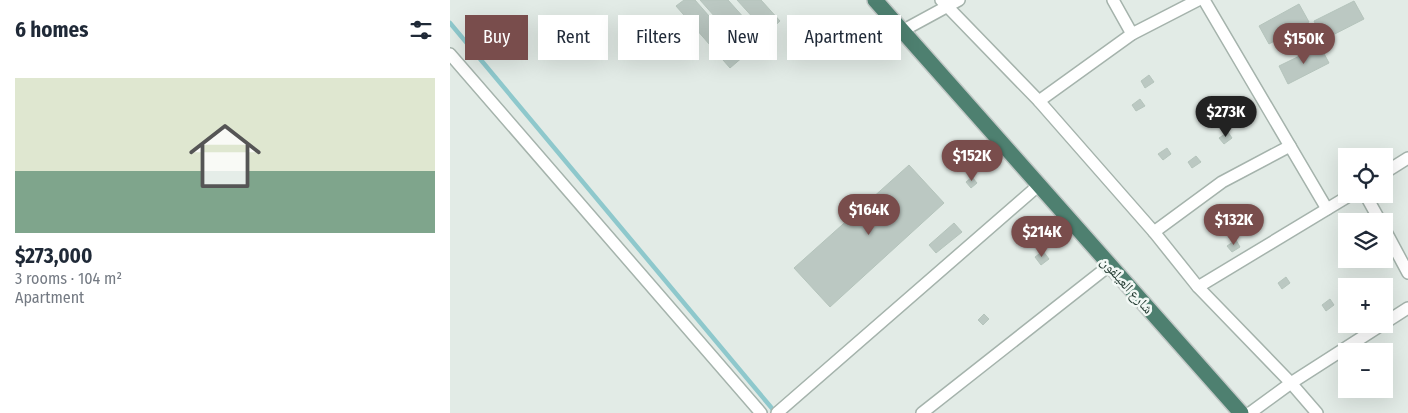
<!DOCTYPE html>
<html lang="en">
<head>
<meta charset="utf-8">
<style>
  :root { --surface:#fff; --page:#f6f6f7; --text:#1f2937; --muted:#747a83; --accent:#794d4c }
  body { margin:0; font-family:"Fira Sans Condensed","Noto Naskh Arabic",sans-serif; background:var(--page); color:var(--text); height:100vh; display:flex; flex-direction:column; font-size:19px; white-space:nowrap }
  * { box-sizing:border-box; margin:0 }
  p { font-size:16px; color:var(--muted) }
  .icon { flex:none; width:28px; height:28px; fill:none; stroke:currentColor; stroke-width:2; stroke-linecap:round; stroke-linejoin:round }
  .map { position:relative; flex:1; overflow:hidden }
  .panel { display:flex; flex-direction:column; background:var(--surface); width:450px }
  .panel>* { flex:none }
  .banner { position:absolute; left:15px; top:15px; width:475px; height:45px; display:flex; gap:10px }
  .buttons { position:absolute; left:888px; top:148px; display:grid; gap:10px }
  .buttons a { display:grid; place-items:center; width:55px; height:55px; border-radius:0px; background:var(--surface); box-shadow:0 5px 20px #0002; font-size:25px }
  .price { position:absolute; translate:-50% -42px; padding:0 11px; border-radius:18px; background:var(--accent); color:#fff; font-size:16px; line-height:32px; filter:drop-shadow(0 1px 2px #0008) }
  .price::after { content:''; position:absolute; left:50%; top:30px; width:15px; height:11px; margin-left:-8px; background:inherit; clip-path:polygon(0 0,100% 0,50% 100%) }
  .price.selected { background:#222; color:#fff }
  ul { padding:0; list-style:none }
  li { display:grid; align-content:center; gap:10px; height:265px; padding:0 15px }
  li span { display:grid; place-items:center; height:155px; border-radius:0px; color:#555 }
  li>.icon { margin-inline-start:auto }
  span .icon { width:90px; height:90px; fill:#fffc; stroke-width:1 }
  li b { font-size:21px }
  h2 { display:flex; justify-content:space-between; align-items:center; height:60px; padding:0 15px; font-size:21px }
  .tag { padding:0 18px; border-radius:0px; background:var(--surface); box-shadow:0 5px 20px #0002; font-size:18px; line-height:45px }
  .tag.selected { background:var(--accent); color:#fff }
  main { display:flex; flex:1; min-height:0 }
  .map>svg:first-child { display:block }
</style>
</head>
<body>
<main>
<section class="panel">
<h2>6 homes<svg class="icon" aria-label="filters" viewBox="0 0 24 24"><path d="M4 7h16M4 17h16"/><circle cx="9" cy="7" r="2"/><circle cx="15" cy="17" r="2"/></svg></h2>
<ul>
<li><span style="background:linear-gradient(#dfe7d0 60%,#7fa58c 0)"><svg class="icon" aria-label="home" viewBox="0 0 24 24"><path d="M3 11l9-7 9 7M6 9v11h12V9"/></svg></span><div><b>$273,000</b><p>3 rooms · 104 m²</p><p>Apartment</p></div></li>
</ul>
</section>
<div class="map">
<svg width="958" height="413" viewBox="0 0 958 413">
  <rect width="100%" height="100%" fill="#e2ebe6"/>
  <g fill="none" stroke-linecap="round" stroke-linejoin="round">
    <!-- stream -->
    <path stroke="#8ec8cc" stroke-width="4.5" d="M0,23L325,412"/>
  </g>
  <!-- building -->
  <g fill="#bbc8c2" stroke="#b5c4bc">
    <path d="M234,0H245L294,56L280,68L226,6Z"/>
    <path d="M250,0H278L313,39L297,53Z"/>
    <path d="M287,0H311L330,21L317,33Z"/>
    <path d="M904,1L914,19L873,40L864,21Z"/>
    <path d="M849,4L859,22L819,44L809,26Z"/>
    <path d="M870,46L879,63L838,84L829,66Z"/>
    <path d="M699,75L704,82L695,88L691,81Z"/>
    <path d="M690,99L695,106L686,111L682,105Z"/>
    <path d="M778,132L782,138L774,144L769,138Z"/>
    <path d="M717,148L721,154L713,160L708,154Z"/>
    <path d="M746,156L751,162L742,168L738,162Z"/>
    <path d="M459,165L494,203L380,307L344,268Z"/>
    <path d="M522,177L527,183L521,188L516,182Z"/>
    <path d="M504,223L512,232L486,253L479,245Z"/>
    <path d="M783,225L788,232L779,238L775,231Z"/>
    <path d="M786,240L790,247L782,252L777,246Z"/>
    <path d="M593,251L599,259L591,265L585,257Z"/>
    <path d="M836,277L840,283L832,289L828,283Z"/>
    <path d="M880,299L884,305L876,311L872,305Z"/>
    <path d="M534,314L539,319L533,325L528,320Z"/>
  </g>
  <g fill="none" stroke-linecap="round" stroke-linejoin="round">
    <defs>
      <g id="minor">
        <path d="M491,0L589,101L704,232L748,287L841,383L867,413"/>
        <path d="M663,0L682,34"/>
        <path d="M754,0L877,209"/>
        <path d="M452,31L509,0"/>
        <path d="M0,54L311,413"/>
        <path d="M589,101L682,34L748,0"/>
        <path d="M934,173L958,158"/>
        <path d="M915,194L930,221"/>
        <path d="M934,228L958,273"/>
        <path d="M704,232L772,182L840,146"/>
        <path d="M748,287L902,194"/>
        <path d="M327,413L589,185"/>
        <path d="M472,413L660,265"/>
        <path d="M800,413L841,383L958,308"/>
      </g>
      <path id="trunk" d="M425,0L791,413"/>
    </defs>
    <!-- minor casing -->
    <use href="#minor" stroke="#a5b3ac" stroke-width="14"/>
    <!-- trunk casing -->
    <use href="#trunk" stroke="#c2c8c6" stroke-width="18"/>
    <!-- minor -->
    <use href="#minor" stroke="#fff" stroke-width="11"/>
    <!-- trunk -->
    <use href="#trunk" stroke="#4e8070" stroke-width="15"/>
  </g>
  <g text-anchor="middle" stroke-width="5" stroke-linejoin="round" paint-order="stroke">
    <!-- street labels -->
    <g font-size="14" fill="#243b32" stroke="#f2f8f5">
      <text transform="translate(677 285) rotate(48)" y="5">شارع العيلفون</text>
    </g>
  </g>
</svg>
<div class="buttons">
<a><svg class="icon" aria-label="locate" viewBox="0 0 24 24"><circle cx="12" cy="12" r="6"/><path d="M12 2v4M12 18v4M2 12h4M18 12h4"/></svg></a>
<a><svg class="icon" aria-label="layers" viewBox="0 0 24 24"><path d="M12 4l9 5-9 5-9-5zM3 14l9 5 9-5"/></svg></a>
<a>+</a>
<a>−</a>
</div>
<b class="price" style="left:854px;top:65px">$150K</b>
<b class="price selected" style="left:776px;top:138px">$273K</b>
<b class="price" style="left:522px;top:182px">$152K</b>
<b class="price" style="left:419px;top:236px">$164K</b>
<b class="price" style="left:784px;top:246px">$132K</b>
<b class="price" style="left:592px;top:258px">$214K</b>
<div class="banner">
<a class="tag selected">Buy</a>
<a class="tag">Rent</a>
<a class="tag">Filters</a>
<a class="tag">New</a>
<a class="tag">Apartment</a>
</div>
</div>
</main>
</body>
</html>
